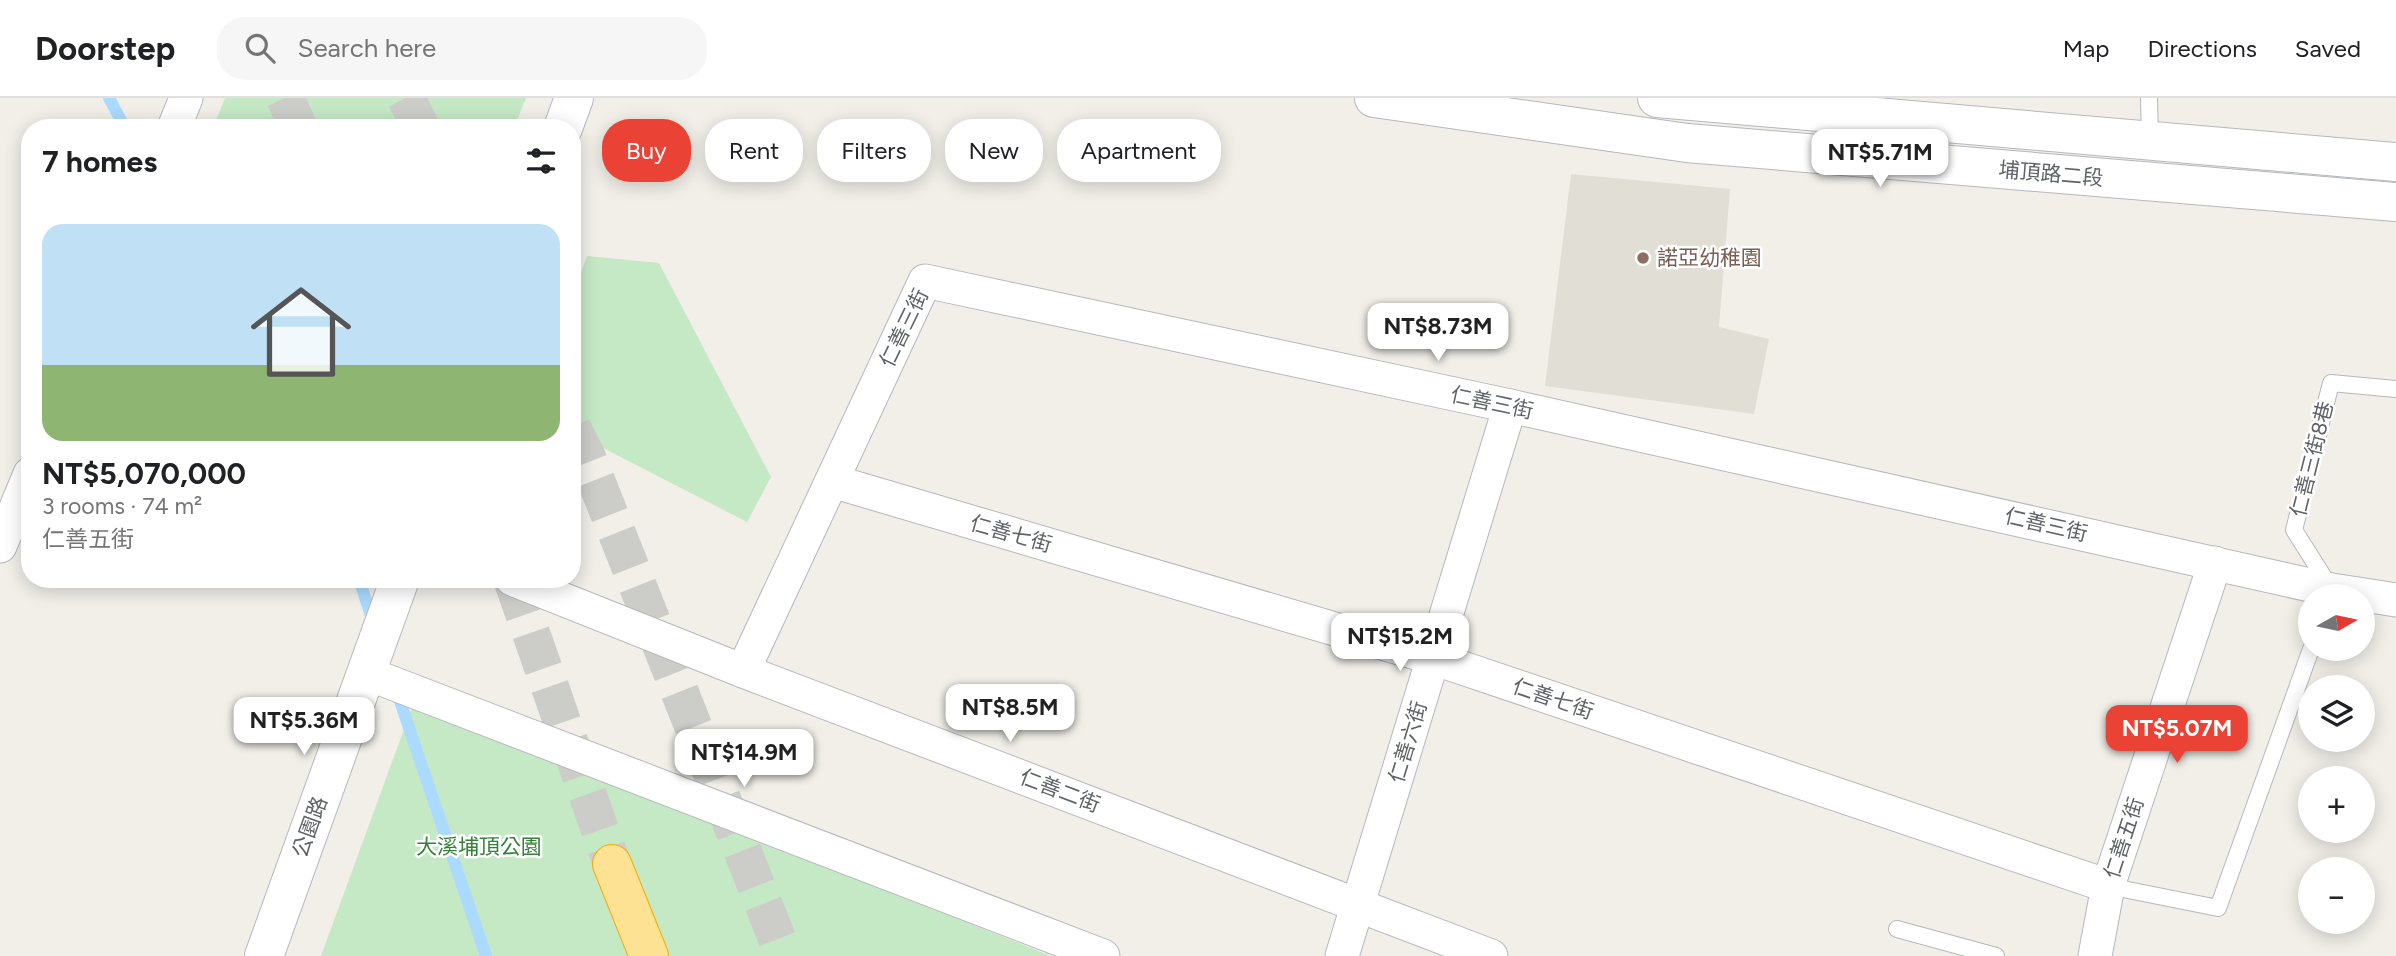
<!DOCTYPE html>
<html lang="en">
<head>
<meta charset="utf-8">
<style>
  :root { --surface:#fff; --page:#f6f6f6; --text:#202124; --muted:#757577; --line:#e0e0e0; --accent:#ea4335 }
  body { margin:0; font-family:Figtree,"Noto Sans TC",sans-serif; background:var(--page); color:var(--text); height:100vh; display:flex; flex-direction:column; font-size:26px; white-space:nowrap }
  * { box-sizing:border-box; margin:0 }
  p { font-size:23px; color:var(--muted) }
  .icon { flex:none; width:38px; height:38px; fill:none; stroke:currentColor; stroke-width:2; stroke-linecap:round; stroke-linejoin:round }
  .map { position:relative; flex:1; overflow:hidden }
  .details { position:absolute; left:21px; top:21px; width:560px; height:469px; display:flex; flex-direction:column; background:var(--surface); border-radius:28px; box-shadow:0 4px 18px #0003 }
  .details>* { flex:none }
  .hud { position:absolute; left:602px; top:21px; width:665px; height:63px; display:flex; gap:14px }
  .needle { width:46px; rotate:81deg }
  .fabs { position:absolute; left:2298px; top:486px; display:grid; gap:14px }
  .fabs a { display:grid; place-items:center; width:77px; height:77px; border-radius:50%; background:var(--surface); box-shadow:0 4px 18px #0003; font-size:35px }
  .price { position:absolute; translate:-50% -60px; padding:0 16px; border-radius:14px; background:#fff; color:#222; font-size:23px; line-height:46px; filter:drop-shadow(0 2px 4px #0008) }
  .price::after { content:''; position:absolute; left:50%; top:42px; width:21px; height:16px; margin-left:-10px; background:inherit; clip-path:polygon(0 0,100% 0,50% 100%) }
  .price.selected { background:var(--accent); color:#fff }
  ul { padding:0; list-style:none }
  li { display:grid; align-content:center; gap:14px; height:371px; padding:0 21px }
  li+li { border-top:2px solid var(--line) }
  li span { display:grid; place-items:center; height:217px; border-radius:21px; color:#555 }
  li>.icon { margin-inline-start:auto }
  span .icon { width:126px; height:126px; fill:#fffc; stroke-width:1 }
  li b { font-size:30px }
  h2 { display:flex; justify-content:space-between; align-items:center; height:84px; padding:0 21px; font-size:30px }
  .pill { padding:0 24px; border-radius:28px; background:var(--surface); box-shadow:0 4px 18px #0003; font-size:24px; line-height:63px }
  .pill.selected { background:var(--accent); color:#fff }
  header { display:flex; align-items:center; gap:42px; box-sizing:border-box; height:98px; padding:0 35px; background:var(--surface); border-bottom:2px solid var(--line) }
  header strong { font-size:33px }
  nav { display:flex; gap:38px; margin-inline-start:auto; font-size:24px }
  .search { width:490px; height:63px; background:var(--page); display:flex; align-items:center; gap:18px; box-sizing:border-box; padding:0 24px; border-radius:28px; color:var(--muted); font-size:26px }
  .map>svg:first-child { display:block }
</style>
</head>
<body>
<header>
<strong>Doorstep</strong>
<div class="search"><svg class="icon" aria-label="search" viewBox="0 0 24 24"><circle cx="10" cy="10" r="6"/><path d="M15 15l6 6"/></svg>Search here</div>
<nav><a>Map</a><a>Directions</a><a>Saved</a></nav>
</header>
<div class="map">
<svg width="2396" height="858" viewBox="0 0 2396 858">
  <rect width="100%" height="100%" fill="#f1efe8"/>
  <!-- education -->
  <path fill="#e1ded6" d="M1571,76L1730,91L1719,229L1769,241L1754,316L1545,288Z"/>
  <!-- green -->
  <g fill="#c5e8c5">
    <path d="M225,0H526L514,30H213Z"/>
    <path d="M587,158L659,165L771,379L747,424L572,334V199Z"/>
    <path d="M414,604L1051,858H321Z"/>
  </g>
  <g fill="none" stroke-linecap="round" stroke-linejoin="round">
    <!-- stream -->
    <g stroke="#aadaff" stroke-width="12">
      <path d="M109,0L125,30"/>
      <path d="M359,481L373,524"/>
      <path d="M396,591L486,858"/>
    </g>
    <!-- motorway-tunnel -->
    <g stroke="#ccccc8" stroke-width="38" stroke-dasharray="38 19" stroke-linecap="butt">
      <path d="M285,0L299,30"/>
      <path d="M406,0L421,30"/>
      <path d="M572,330L586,357L784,858"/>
      <path d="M512,481L612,766"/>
    </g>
    <defs>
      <g id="service">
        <path d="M2149,0L2150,42"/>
        <path d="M2330,489L2294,432L2331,285L2396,291"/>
        <path d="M2108,788L2218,810L2311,551"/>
        <path d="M1897,831L1996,858"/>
      </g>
      <g id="minor">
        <path d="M174,30L186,0"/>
        <path d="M832,383L1433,560L2108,788"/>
        <path d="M0,448L30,376"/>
        <path d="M512,481L743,573L1491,858"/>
        <path d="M743,573L925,183L1510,308L2332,492L2396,502"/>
        <path d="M366,575L1103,858"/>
        <path d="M1342,858L1510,308"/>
        <path d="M2095,858L2108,788L2215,465"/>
      </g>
      <g id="tertiary">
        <path d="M1374,0L1687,45L2396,104"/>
        <path d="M1657,0L2396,64"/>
        <path d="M563,30L574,0"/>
        <path d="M264,858L400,481"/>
      </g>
      <path id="motorway" d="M612,766L649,858"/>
    </defs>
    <!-- service casing -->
    <use href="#service" stroke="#b5b8bc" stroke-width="18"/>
    <!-- minor casing -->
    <use href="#minor" stroke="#b5b8bc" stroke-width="35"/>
    <!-- tertiary casing -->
    <use href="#tertiary" stroke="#b5b8bc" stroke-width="40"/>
    <!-- motorway casing -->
    <use href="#motorway" stroke="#f9ab00" stroke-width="40"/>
    <!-- service -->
    <use href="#service" stroke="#fff" stroke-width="16"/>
    <!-- minor -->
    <use href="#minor" stroke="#fff" stroke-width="33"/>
    <!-- tertiary -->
    <use href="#tertiary" stroke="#fff" stroke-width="38"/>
    <!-- motorway -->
    <use href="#motorway" stroke="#fde293" stroke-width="38"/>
  </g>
  <!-- markers -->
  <circle fill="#8d6e63" stroke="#fff" stroke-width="2.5" cx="1643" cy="160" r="7"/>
  <g text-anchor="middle" stroke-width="5" stroke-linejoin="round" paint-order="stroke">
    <!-- street labels -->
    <g font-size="21" fill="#5f6368" stroke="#fff">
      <text transform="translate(2051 76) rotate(5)" y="7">埔頂路二段</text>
      <text transform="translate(904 230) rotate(-64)" y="7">仁善三街</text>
      <text transform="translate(1492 305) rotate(12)" y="7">仁善三街</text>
      <text transform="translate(2312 361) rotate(-76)" y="7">仁善三街8巷</text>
      <text transform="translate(2046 427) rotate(13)" y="7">仁善三街</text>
      <text transform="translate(1011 436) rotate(16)" y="7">仁善七街</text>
      <text transform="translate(1553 601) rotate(19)" y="7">仁善七街</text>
      <text transform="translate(1408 644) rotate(-73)" y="7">仁善六街</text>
      <text transform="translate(1060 693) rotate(21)" y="7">仁善二街</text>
      <text transform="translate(310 729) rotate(-70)" y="7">公園路</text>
      <text transform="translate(2124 740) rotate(-72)" y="7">仁善五街</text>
    </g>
    <!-- education labels -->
    <g font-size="21" fill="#785e54" stroke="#fff" text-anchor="start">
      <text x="1657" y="167">諾亞幼稚園</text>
    </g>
    <!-- park labels -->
    <g font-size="21" fill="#348238" stroke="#fff">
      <text x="479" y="756">大溪埔頂公園</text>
    </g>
  </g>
</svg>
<div class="fabs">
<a><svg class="needle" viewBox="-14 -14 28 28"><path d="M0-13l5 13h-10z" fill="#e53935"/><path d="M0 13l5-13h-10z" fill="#757577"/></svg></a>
<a><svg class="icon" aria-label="layers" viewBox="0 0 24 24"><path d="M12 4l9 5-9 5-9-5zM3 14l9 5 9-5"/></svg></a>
<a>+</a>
<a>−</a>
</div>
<b class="price" style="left:1880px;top:91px">NT$5.71M</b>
<b class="price" style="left:1438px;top:265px">NT$8.73M</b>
<b class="price" style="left:1400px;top:575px">NT$15.2M</b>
<b class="price" style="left:1010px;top:646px">NT$8.5M</b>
<b class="price" style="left:304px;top:659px">NT$5.36M</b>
<b class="price selected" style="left:2177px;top:667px">NT$5.07M</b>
<b class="price" style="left:744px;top:691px">NT$14.9M</b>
<div class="hud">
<a class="pill selected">Buy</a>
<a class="pill">Rent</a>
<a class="pill">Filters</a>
<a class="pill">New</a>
<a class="pill">Apartment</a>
</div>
<section class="details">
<h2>7 homes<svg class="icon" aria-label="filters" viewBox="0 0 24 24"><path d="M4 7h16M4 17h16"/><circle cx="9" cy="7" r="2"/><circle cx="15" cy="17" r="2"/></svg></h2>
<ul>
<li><span style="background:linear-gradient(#bfe0f5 65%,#8fb573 0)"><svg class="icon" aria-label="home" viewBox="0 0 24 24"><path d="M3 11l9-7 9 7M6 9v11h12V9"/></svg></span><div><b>NT$5,070,000</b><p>3 rooms · 74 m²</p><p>仁善五街</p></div></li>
</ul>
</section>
</div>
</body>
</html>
